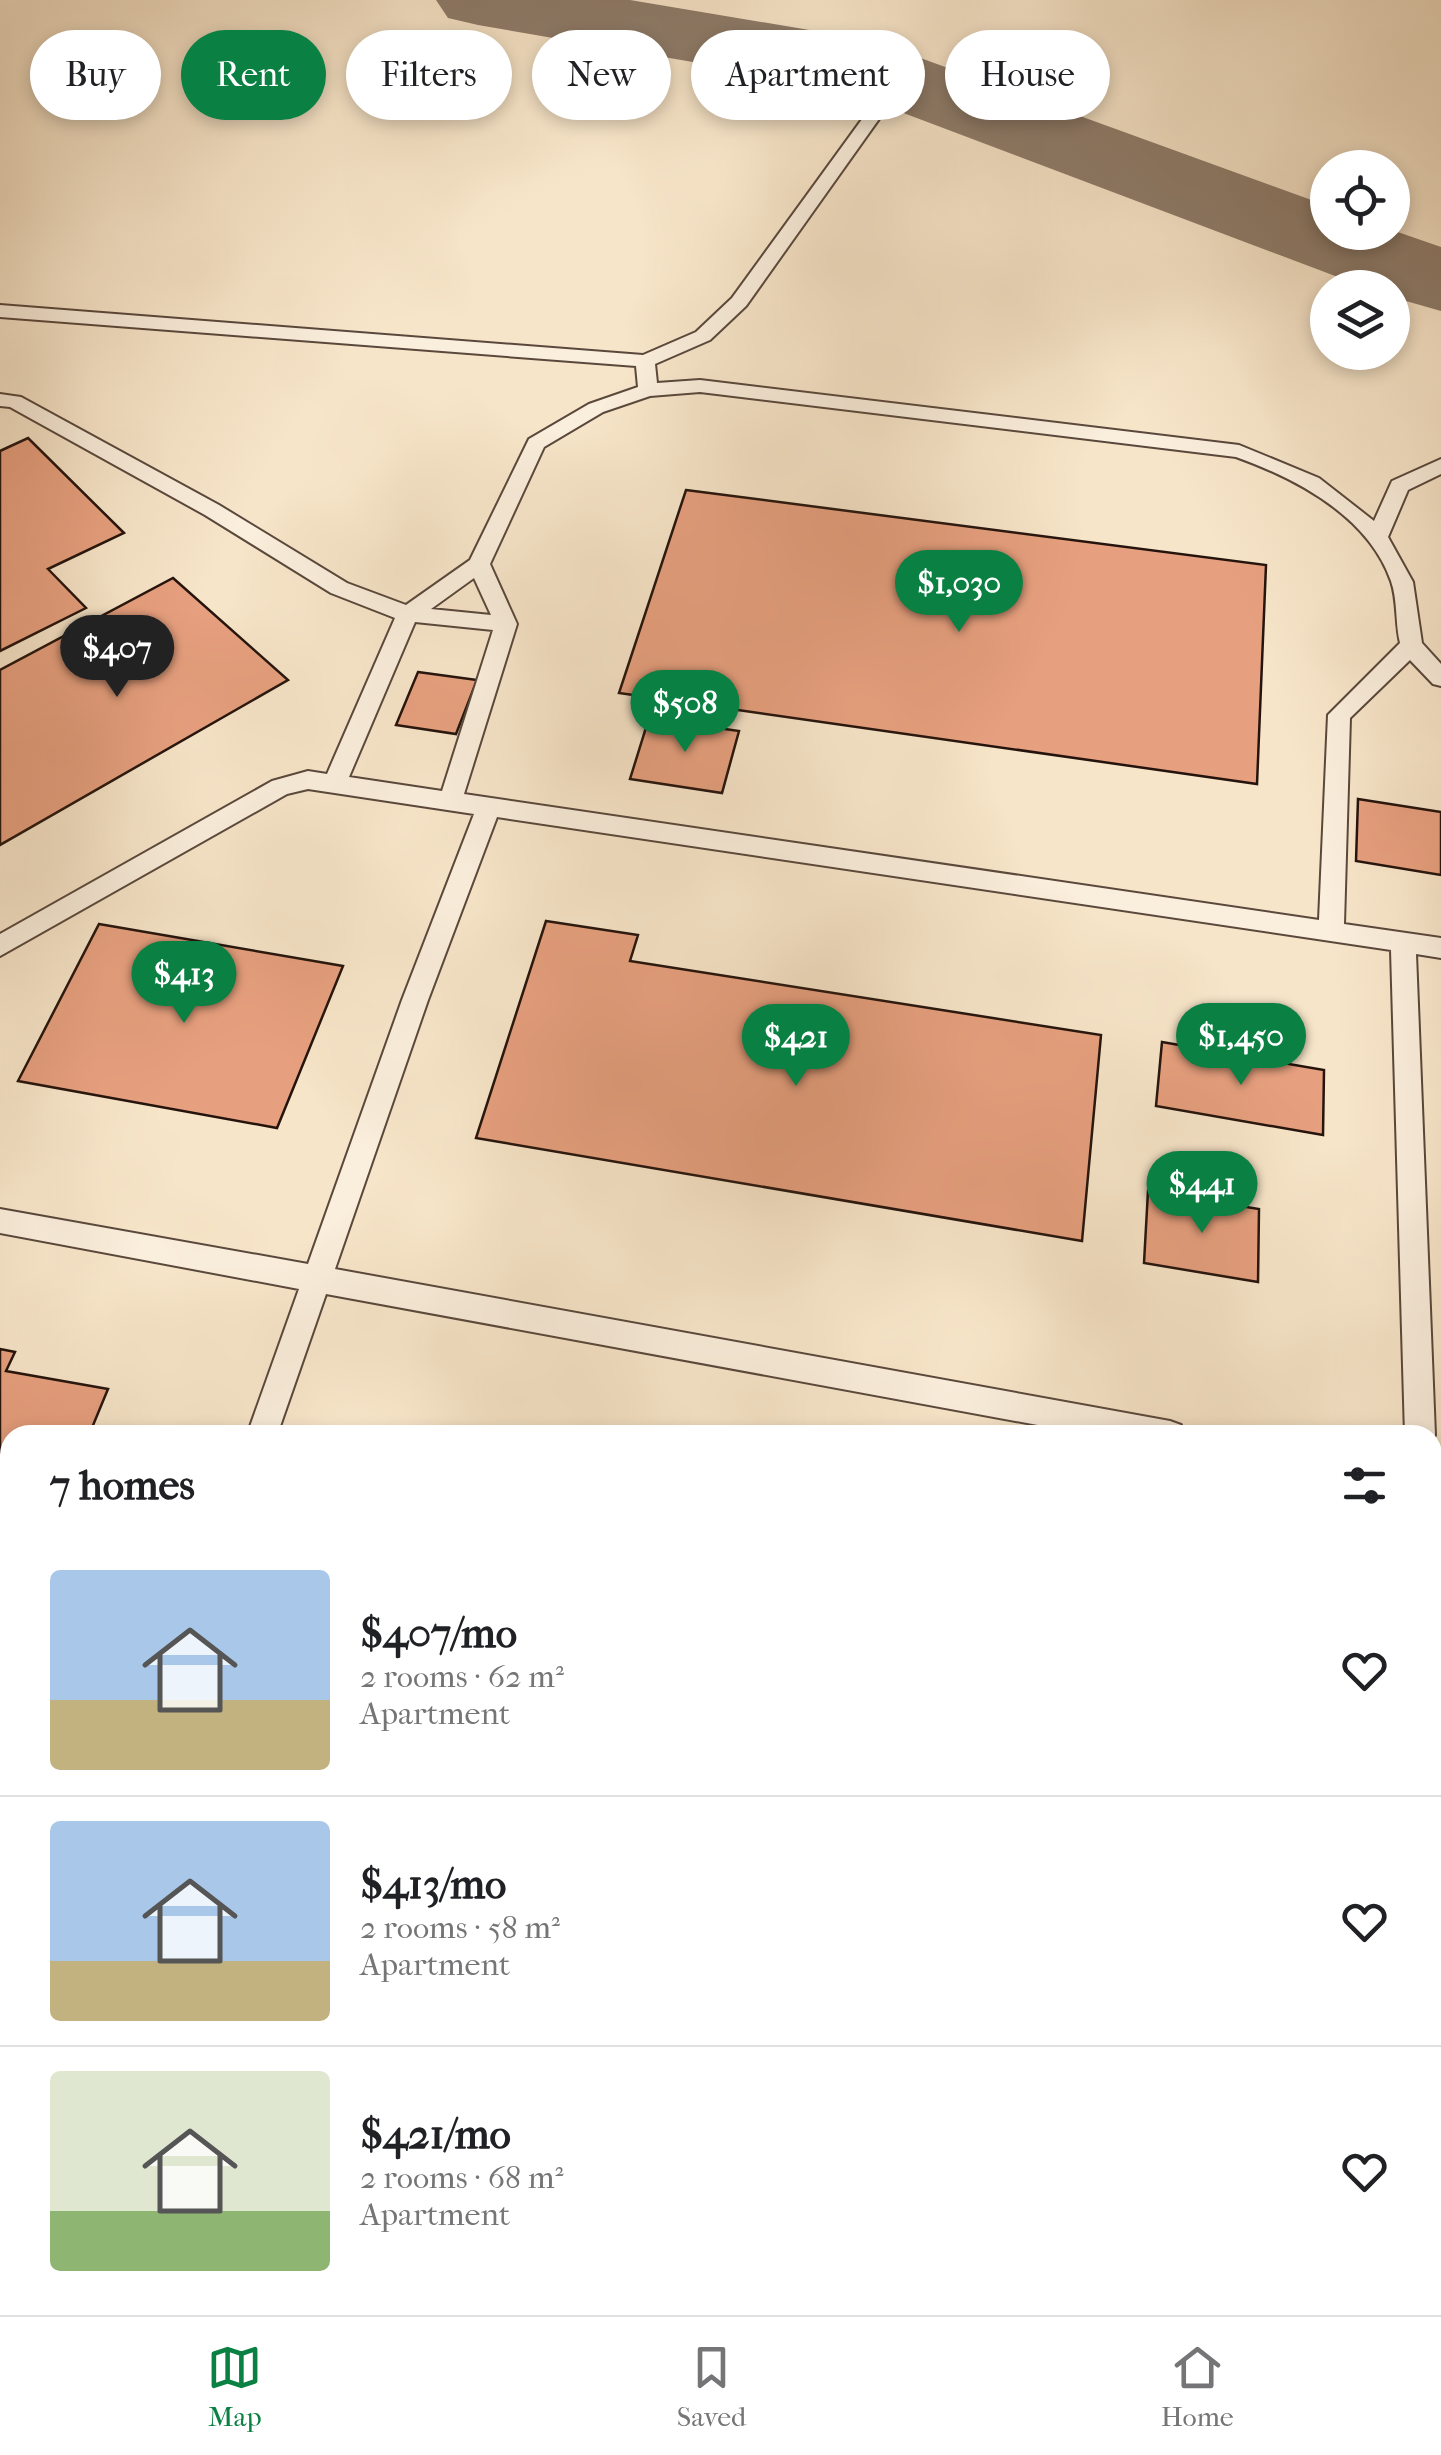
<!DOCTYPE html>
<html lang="en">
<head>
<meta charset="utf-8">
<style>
  :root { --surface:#fff; --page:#f6f6f6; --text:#202124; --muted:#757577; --line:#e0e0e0; --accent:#0b8043 }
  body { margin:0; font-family:"IM FELL French Canon",serif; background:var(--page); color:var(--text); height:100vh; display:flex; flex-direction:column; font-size:38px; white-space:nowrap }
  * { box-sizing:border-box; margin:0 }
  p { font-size:32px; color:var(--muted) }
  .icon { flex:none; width:55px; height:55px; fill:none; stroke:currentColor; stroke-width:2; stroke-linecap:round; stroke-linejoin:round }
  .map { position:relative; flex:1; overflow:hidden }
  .sheet { position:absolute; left:0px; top:1425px; width:1442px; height:890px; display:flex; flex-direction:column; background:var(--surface); border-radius:30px 30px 0 0; box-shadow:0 5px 15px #0003 }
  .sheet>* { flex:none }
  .hud { position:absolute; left:30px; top:30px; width:1382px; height:90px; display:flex; gap:20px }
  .fabs { position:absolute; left:1310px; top:150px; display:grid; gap:20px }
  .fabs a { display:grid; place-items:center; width:100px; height:100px; border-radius:50%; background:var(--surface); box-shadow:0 5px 15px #0003; font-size:50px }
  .price { position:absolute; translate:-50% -85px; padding:0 22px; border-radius:35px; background:var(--accent); color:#fff; font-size:32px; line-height:65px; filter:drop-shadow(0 2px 5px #0008) }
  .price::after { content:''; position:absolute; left:50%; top:60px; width:30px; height:22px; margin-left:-15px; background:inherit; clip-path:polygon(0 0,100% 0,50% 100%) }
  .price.selected { background:#222; color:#fff }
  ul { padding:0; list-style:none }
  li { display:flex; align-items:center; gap:30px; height:250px; padding:0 50px }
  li+li { border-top:2px solid var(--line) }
  li span { display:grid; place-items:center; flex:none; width:280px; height:200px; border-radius:10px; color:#555 }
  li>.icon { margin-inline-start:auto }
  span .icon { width:120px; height:120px; fill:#fffc; stroke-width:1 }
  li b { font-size:42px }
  h2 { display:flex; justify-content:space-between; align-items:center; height:120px; padding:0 50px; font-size:42px }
  .chip { padding:0 35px; border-radius:45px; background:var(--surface); box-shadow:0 5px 15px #0003; font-size:35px; line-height:90px }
  .chip.selected { background:var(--accent); color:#fff }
  .tabs { display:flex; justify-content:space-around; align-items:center; height:140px; border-top:2px solid var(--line); background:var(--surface); font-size:28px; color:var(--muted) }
  .tabs a { display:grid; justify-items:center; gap:5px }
  .tabs .selected { color:var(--accent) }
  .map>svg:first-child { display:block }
</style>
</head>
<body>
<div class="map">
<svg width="1441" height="2315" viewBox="0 0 1441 2315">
  <rect width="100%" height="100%" fill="#f7e5c9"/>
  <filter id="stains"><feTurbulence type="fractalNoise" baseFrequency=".002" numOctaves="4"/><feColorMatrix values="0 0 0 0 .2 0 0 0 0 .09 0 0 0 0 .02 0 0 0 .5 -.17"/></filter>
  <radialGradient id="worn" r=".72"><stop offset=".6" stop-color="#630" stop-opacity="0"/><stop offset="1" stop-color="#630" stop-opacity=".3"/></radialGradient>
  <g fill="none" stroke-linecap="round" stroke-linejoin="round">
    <!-- taxiway -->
    <path fill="#8e7c6b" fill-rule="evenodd" d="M436,0H630L851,37L882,44L1328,206V232L1392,230L1441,247V311L1392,297V288H1367L832,86L478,25L448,18Z"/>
  </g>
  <!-- building -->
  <g fill="#e7a07f" stroke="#25140d" stroke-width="2.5">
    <path d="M28,438L124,533L48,569L86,608L0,651V451Z"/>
    <path d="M686,490L1266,565L1257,784L619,693Z"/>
    <path d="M173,578L288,680L0,845V670Z"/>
    <path d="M418,672L477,680L456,734L396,725Z"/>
    <path d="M649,718L739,731L722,793L630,779Z"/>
    <path d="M1358,799L1441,812V875L1356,861Z"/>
    <path d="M546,921L638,935L630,961L1101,1035L1082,1241L476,1138Z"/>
    <path d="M99,924L343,966L277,1128L18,1081Z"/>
    <path d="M1162,1042L1324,1070L1323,1135L1156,1106Z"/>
    <path d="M1148,1191L1259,1209L1258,1282L1144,1263Z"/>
    <path d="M0,1349L15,1352L6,1371L108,1389L89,1435H10V1461L0,1459Z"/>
  </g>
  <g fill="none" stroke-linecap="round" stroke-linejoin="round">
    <defs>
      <g id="service">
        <path d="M898,76L906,81L746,306L710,340L655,364L657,383L700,380L1239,445L1319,478L1374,521L1392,481L1441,459V474L1408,490L1388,537L1413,582L1422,643L1441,664V686L1433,684L1410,660L1350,718L1344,924L1441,938V958L1416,954L1435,1435L1432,1441V1435H1405L1391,950L497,817L428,1000L335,1269L1170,1421L1181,1425L1185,1435H1092L326,1294L277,1435H247L299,1289L0,1233V1209L308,1264L402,1000L474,814L308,789L287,794L0,956V934L272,781L308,771L327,774L395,618L331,593L205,515L10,407L0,406V394L21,397L219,505L347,583L406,605L470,560L529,439L589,404L638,387L636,366L0,317V305L643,355L696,332L732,298L892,78ZM700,392L1236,457C1297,479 1368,516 1391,581C1398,601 1395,623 1400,643L1328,715L1319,920L464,794L517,624L490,564L544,447L603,412L650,396ZM474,578L491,615L431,609ZM415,622L493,630L442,791L349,777Z"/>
        <path d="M1432,1469L1441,1470V1500L1432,1499Z"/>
        <path d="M0,1954L10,1957V1993L0,1990Z"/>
        <rect x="1179" y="2305" width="40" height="10"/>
      </g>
      <path id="minor" d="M1247,2305H1368L1372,2315H1251Z"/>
    </defs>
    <!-- service casing -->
    <use href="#service" stroke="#5a483c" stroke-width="4"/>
    <!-- minor casing -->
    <use href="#minor" stroke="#5a483c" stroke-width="5"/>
    <!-- service -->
    <use href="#service" fill="#faeedc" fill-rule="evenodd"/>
    <!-- minor -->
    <use href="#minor" fill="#faeedc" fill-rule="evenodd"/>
  </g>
  <rect width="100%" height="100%" filter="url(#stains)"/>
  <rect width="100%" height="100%" fill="url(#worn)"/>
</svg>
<div class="fabs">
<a><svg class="icon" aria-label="locate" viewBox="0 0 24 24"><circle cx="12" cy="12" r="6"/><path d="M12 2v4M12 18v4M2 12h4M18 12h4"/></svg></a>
<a><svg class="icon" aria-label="layers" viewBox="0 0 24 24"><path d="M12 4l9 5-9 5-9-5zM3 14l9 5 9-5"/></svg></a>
</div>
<b class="price" style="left:959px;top:635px">$1,030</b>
<b class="price selected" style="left:117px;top:700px">$407</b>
<b class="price" style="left:685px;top:755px">$508</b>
<b class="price" style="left:184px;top:1026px">$413</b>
<b class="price" style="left:1241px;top:1088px">$1,450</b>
<b class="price" style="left:796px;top:1089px">$421</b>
<b class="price" style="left:1202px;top:1236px">$441</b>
<div class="hud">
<a class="chip">Buy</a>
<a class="chip selected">Rent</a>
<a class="chip">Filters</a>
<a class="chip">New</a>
<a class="chip">Apartment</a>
<a class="chip">House</a>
</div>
<section class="sheet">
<h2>7 homes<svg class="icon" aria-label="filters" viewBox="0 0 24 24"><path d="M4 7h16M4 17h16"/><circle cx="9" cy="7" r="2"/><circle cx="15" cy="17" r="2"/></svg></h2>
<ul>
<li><span style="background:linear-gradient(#a9c7e8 65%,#c2b280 0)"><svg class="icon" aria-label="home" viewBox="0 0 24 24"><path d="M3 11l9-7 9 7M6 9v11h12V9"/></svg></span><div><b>$407/mo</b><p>2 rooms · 62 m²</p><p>Apartment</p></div><svg class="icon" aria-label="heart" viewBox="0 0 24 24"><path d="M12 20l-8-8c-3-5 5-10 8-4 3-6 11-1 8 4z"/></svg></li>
<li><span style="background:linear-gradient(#a9c7e8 70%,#c2b280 0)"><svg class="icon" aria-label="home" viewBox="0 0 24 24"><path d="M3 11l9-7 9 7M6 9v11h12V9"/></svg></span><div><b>$413/mo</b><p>2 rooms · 58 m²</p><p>Apartment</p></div><svg class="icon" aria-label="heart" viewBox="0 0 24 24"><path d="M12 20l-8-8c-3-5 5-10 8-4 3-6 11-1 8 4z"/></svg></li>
<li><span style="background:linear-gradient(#dfe7d0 70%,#8fb573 0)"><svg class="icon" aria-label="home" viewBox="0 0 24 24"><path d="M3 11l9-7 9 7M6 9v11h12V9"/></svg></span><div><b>$421/mo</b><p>2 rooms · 68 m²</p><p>Apartment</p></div><svg class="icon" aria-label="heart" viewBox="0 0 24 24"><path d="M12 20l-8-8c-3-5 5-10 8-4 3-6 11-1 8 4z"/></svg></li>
</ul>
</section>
</div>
<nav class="tabs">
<a class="selected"><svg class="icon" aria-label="map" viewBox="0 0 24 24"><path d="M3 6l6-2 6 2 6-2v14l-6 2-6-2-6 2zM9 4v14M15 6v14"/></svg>Map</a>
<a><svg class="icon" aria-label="saved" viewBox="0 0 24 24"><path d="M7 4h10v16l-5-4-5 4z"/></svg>Saved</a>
<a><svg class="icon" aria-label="home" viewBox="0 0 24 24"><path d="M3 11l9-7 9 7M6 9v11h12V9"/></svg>Home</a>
</nav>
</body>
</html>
